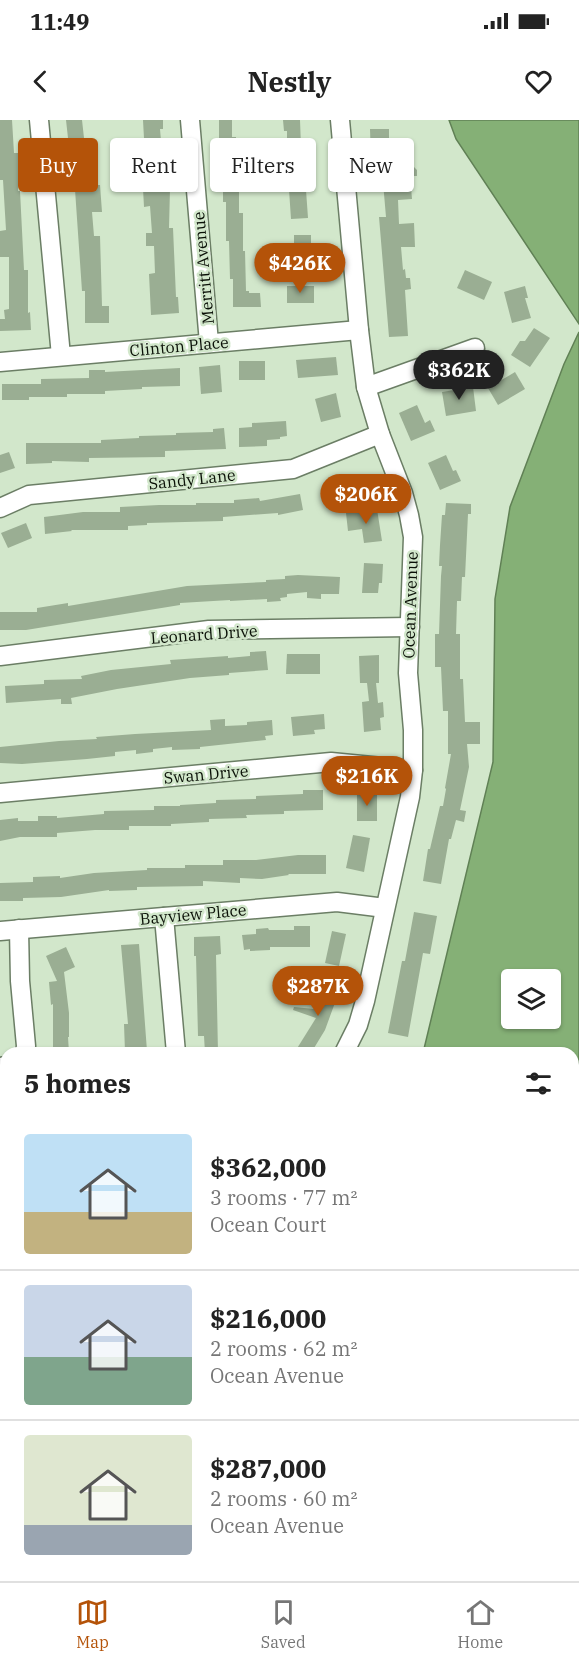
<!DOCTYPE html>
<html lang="en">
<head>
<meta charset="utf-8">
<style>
  :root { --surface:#fff; --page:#f2f2f2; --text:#222; --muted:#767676; --line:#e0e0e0; --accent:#b45309 }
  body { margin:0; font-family:"IBM Plex Serif",serif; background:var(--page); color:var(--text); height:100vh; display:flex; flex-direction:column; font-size:22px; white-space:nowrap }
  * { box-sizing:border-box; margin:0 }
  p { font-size:20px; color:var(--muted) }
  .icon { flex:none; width:33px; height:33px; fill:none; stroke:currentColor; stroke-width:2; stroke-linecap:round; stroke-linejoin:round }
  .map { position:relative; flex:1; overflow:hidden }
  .sheet { position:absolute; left:0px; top:927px; width:579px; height:534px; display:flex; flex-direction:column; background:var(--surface); border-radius:18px 18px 0 0; box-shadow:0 2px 4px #0004 }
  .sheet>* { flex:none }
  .top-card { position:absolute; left:18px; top:18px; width:543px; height:54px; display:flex; gap:12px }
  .buttons { position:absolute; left:501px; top:849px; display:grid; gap:12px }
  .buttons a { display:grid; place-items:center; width:60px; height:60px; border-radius:6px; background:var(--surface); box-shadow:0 2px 4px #0004; font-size:30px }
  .price { position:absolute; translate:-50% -51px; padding:0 14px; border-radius:21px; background:var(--accent); color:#fff; font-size:20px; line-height:39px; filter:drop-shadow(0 2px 3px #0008) }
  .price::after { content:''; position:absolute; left:50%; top:36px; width:18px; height:14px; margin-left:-9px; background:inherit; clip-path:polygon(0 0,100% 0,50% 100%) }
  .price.current { background:#222; color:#fff }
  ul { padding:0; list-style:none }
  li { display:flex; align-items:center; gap:18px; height:150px; padding:0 24px }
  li+li { border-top:2px solid var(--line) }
  li span { display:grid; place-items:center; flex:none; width:168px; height:120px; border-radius:6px; color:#555 }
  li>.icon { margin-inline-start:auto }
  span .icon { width:72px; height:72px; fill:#fffc; stroke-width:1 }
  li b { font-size:26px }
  h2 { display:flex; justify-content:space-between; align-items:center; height:72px; padding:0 24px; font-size:26px }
  .chip { padding:0 21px; border-radius:6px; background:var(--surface); box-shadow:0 2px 4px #0004; font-size:21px; line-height:54px }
  .chip.current { background:var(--accent); color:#fff }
  .status { display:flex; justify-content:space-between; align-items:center; height:42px; padding:0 30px; background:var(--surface); direction:ltr }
  .status svg { height:16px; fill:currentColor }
  header { display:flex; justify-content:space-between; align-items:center; height:78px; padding:0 24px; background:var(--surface); font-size:27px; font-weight:800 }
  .menu { display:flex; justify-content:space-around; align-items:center; height:84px; border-top:2px solid var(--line); background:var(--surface); font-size:16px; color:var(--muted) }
  .menu a { display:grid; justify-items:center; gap:3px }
  .menu .current { color:var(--accent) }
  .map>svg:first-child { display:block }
</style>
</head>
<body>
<div class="status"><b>11:49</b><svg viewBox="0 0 49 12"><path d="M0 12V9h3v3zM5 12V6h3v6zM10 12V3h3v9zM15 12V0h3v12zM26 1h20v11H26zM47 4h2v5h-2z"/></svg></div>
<header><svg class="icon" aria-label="back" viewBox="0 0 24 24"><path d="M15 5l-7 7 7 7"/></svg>Nestly<svg class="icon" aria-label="heart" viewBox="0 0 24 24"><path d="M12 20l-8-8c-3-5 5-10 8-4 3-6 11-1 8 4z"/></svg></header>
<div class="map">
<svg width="579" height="1461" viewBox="0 0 579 1461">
  <rect width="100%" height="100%" fill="#d2e7cb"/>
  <!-- water -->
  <g fill="#85b076" stroke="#608055" stroke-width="1.5" fill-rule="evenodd">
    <path d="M449,0H579V204L456,19Z"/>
    <path d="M579,212V1461H0V1214L6,1217V1455H573V933H423L493,642L495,479L510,387L564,244ZM512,860H550V898H512Z"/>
  </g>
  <!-- building -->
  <g fill="#9aae93">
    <path d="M0,0H12L14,33H18V71H20L24,150H28V193L30,192L31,210L0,211V199H5L4,190L9,189V137H0V111L6,110L3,60H0Z"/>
    <path d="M66,0H82L85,27H90V65H100L102,92H92L94,116H100L102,186H109V203H85V171H82L74,55H71V18H68Z"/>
    <path d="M143,0H163V9H160L162,33H165L166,69H170L169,108H173L176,177H178L179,193L151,195L149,154L155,153L154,126H146V113H152L150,86L144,87L142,50L139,51L138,37H145Z"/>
    <path d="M219,0H232V17H236V56H239V93H243V131H245L246,171H249V173H260L261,187H233V159H230L229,121H226V82H223V44H219Z"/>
    <path d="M283,0H300L301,27H303V70H306L308,98L291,99L288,55H287V11H284Z"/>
    <path d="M370,9H389V27H397L398,48L414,47L417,50V56H410L412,79L398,80L399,104L414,103L415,127H401L403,150L405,149L406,158H410L411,169L405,170L408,216L389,217L379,97H386L381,39H371Z"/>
    <rect x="294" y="115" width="17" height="28"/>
    <path d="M465,150L492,162L484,180L457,168Z"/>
    <rect x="287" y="166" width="27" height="17"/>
    <path d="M525,166L528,178H525L531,198L512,203L504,172Z"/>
    <path d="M534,208L550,218L530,247L511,235L520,221H525Z"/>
    <path d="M336,237L338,255L298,258L296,240Z"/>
    <rect x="239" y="241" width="26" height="19"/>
    <path d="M220,245L222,272L201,274L199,247Z"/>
    <path d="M180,248V266L142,267V269L105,271V274H67V277H29V280H2V264H41V259L89,258V250H105V252Z"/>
    <path d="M515,252L525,269L498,285L488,268Z"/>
    <path d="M473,267L476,291L446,296L442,272Z"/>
    <path d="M336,273L341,297L321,302L315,279Z"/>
    <path d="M417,285L425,303L430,300L435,311L411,321L399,293Z"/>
    <path d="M286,301L287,316L280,317V319L267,320V326L239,327V308L252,307V303Z"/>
    <path d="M224,308L226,329L165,331V337L89,338V342L52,341V343L26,344V323H101V320L139,318V316L176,315V313L213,312V309Z"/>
    <path d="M9,332L15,348L0,353V335Z"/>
    <path d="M446,335L453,351L456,350L461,361L440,370L428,343Z"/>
    <path d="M363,354L369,370L340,380H337L331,365Z"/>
    <path d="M300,374L303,390L278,395V393L223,397V401L147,403V405L128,406V410H71L72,411L45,414L44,397L83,392H120V387L159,385H196V383H234V380L259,378L260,381Z"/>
    <path d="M446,383L471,384V394H468L465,457H462L461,481H457L456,514H460V559H463L465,602H480V624H467L469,647L460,690L466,691L464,702L456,700L451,719H449L441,764L423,761L428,729H430L440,686H443L446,669L445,668L451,634H448V591H443L441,547H435V514H439L441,456L442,446H439L440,425L442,395H445Z"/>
    <path d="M377,389L382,421L364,423L362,409L348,411L346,393Z"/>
    <path d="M26,403L32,418L8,428L1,413Z"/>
    <path d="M364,443L383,444L382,463H379L378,473H362Z"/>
    <path d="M298,455L340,457L339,474H321V479L307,478V472L287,474V477L280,478L281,481L267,482V479L230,481V480L180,483V485L26,510H0V492H37V488L68,483V486L187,466L266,462V460L285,459V456Z"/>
    <path d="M266,531L268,550L229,553V555L190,558L117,569L71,578L72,584H61V579L6,583L5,566L44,564V560L82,559L81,556L111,550L171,544L170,540L228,536V538L250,536V532Z"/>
    <path d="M287,534H320V554H286Z"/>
    <path d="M379,535V563H376L378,583L383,582L384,597L380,598L381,610L364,612L362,582L369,581L367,563H360L359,536Z"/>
    <path d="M324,594L325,609L314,610L315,614L293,616L291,597Z"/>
    <path d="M225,599V606L247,605V602L272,600L273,615L265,616L266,620L200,627V629L172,630V627L153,629V632L136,634V630L115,632V636L87,639L22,644L0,643V627L59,621L97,619L96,617L135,614L211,610L210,600Z"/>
    <path d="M303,670H323V690L284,691V694L246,695L247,698L209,699V702L171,704V706H129V710H95L57,713V717H20L0,721V700L18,698V701H38V696H57V698L104,694V691L154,690V686H180V685L216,683V680L256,679V676L303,674Z"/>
    <rect x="357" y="673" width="20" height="28"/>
    <path d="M353,715L370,718L364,752L346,748Z"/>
    <path d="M298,735H326V754H288L289,755L262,759L240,758V763L203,761V766L137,767V770L109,771V770L61,777L23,778V781H0V763L33,762V757L60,756V758L94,753L147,750V748H185V745H223V740H256Z"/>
    <path d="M414,792L437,796L430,834L423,833L408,917L388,913L402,841H405Z"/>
    <path d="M294,806H310V827H270V830L250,831V829L244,830L242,815L256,814V809L268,808L269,810H294Z"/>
    <path d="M332,811L346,814L339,846L325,843Z"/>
    <path d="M220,816L221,834L216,835L218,933H205L204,916H198L196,836H194V817Z"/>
    <path d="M139,824L147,931L125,932L124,904H128L121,825Z"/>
    <path d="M66,827L75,847L64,852L69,893V917H68L69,933H53V884L51,885L49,862L57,861L46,836Z"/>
    <path d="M322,862L340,869L325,910L311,933H301L296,930L316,898L293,890L294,887L314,889Z"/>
  </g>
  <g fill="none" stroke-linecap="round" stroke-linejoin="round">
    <defs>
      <g id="minor">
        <path d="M39,0L61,236"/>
        <path d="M190,0L209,223"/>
        <path d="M340,0L359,210L366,267L380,314L403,373L409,395L413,417L408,553L413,610V650L410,677L365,881L358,905L344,933"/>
        <path d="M0,242L359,210"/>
        <path d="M366,267L475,228"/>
        <path d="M0,388L29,375L293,349L380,314"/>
        <path d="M0,536L209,510L410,507"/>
        <path d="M0,673L331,642L413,650"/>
        <path d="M164,797L176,933"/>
        <path d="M19,809L20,861L26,926L25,933"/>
        <path d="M0,811L337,782L385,788"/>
        <path d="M0,947L6,946"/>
      </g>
    </defs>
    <!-- minor casing -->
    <use href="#minor" stroke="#6b7e65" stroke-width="21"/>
    <!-- minor -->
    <use href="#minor" stroke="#fff" stroke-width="18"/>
  </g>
  <g text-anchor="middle" stroke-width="5" stroke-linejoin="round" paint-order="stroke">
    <!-- street labels -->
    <g font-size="16" fill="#0a1007" stroke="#d2e7cb">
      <text transform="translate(203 148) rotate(-95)" y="6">Merritt Avenue</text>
      <text transform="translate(179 226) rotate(-5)" y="6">Clinton Place</text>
      <text transform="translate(192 359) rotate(-6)" y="6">Sandy Lane</text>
      <text transform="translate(410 485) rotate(-88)" y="6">Ocean Avenue</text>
      <text transform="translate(204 514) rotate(-4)" y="6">Leonard Drive</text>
      <text transform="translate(206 654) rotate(-5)" y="6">Swan Drive</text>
      <text transform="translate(193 794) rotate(-5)" y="6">Bayview Place</text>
    </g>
  </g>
</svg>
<div class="buttons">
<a><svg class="icon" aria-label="layers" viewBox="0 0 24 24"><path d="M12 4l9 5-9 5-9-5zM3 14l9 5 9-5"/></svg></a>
</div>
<b class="price" style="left:300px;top:174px">$426K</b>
<b class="price current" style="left:459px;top:281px">$362K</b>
<b class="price" style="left:366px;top:405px">$206K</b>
<b class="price" style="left:367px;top:687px">$216K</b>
<b class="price" style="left:318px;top:897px">$287K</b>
<div class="top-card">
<a class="chip current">Buy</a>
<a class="chip">Rent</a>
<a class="chip">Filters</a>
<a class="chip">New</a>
</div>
<section class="sheet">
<h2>5 homes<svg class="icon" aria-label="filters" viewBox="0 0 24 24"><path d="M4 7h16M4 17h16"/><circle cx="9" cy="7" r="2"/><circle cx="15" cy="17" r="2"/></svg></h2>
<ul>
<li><span style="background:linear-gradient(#bfe0f5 65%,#c2b280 0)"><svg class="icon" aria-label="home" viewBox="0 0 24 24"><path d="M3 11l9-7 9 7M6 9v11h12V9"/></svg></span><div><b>$362,000</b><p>3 rooms · 77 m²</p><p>Ocean Court</p></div></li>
<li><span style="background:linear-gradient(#c9d6e8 60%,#7fa58c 0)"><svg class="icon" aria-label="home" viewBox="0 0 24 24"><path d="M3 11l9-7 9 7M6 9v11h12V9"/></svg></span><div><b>$216,000</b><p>2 rooms · 62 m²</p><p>Ocean Avenue</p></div></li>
<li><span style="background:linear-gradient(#dfe7d0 75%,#9aa5b1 0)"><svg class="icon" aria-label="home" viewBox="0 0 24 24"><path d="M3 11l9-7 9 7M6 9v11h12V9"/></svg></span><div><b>$287,000</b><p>2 rooms · 60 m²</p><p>Ocean Avenue</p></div></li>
</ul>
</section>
</div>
<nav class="menu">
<a class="current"><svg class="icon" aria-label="map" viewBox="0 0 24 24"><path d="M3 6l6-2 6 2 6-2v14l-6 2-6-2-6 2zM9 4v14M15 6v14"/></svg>Map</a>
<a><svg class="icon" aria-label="saved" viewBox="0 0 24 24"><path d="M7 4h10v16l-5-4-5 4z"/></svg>Saved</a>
<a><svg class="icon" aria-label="home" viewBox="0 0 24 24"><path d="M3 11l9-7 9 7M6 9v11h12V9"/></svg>Home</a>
</nav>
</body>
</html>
